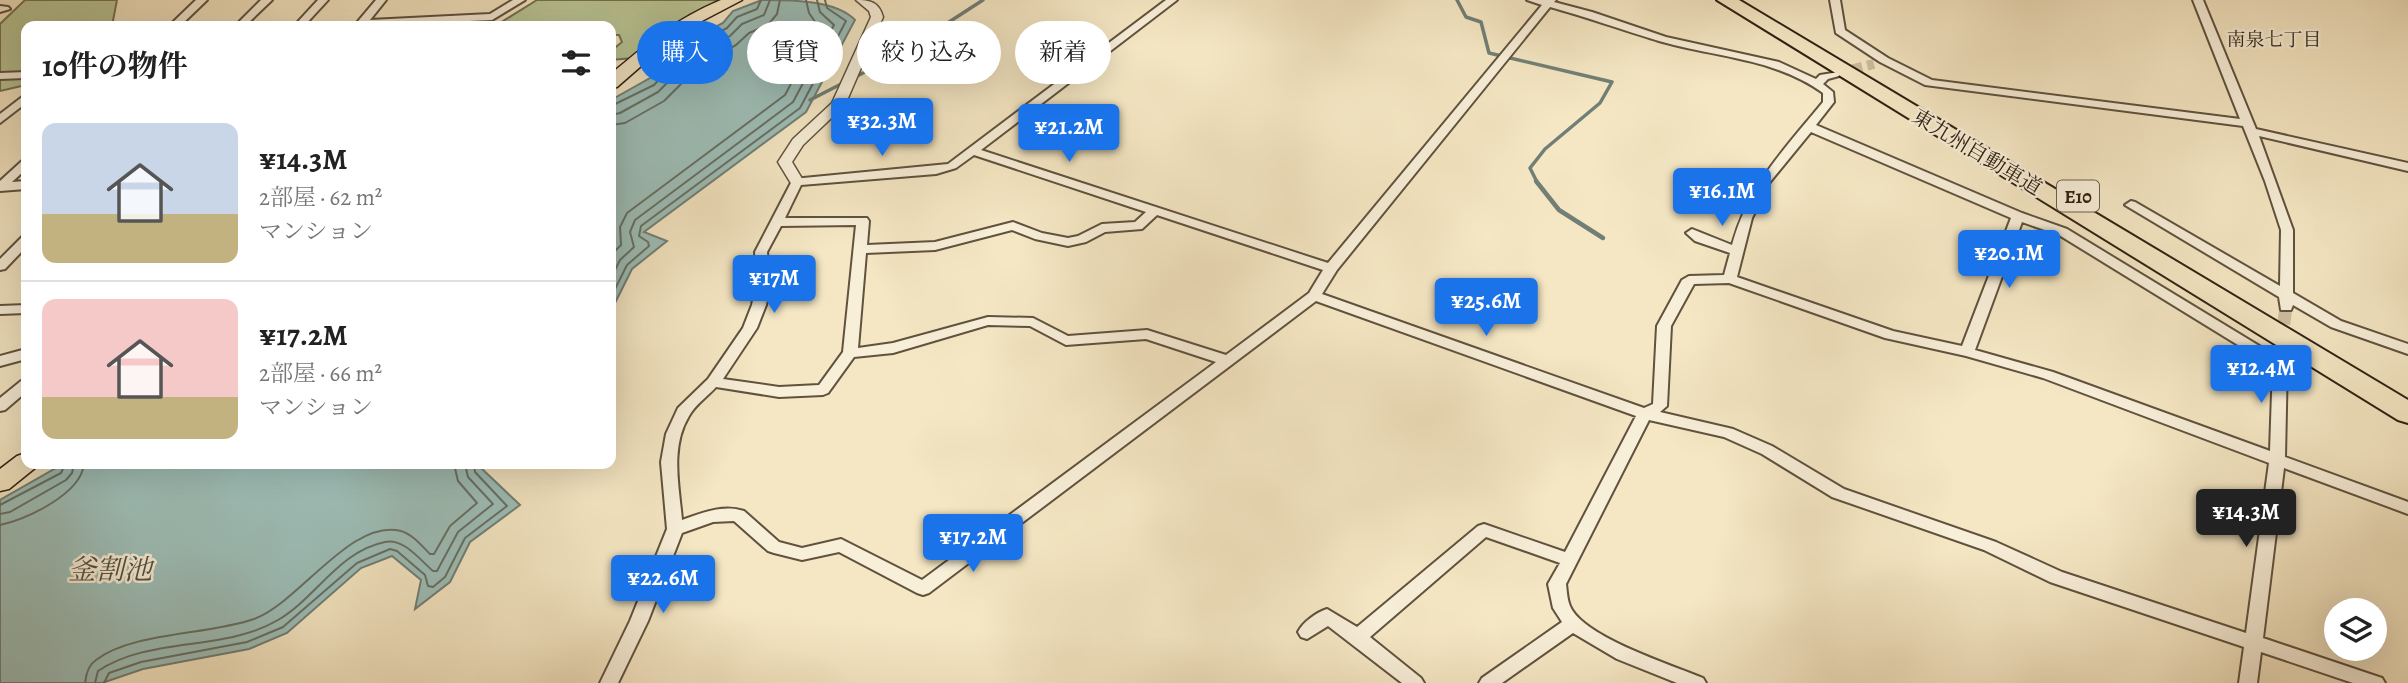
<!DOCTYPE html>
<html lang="ja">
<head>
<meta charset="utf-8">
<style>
  :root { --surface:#fff; --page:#f2f2f2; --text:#222; --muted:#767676; --line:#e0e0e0; --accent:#1a73e8 }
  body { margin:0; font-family:Alegreya,"Noto Serif JP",serif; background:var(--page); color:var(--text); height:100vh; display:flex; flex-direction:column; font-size:26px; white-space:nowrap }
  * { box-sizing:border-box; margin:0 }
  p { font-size:23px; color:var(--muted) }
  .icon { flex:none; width:38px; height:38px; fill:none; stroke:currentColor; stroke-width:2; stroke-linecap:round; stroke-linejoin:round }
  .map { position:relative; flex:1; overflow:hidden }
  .sheet { position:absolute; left:21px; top:21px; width:595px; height:448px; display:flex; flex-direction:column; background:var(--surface); border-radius:14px; box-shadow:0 7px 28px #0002 }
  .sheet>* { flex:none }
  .banner { position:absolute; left:637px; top:21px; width:665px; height:63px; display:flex; gap:14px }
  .fabs { position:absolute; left:2324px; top:598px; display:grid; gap:14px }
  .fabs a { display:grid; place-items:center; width:63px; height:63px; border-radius:50%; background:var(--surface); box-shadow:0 7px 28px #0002; font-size:35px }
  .price { position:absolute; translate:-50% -60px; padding:0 16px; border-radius:7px; background:var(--accent); color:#fff; font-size:23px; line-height:46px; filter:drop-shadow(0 2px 4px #0008) }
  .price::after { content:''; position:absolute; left:50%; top:42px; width:21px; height:16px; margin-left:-10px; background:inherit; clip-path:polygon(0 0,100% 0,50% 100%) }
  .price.on { background:#222; color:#fff }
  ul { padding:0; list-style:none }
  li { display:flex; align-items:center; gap:21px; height:175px; padding:0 21px }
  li+li { border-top:2px solid var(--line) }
  li span { display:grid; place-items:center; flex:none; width:196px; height:140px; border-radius:14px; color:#555 }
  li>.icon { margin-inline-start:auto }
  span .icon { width:84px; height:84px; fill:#fffc; stroke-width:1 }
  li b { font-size:30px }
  h2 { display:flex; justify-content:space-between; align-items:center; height:84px; padding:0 21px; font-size:30px }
  .pill { padding:0 24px; border-radius:32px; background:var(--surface); box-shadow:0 7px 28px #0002; font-size:24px; line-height:63px }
  .pill.on { background:var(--accent); color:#fff }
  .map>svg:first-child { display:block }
</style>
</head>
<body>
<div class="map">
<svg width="2408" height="683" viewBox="0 0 2408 683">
  <rect width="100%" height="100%" fill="#f5e7c4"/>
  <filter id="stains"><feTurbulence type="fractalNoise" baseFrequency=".00286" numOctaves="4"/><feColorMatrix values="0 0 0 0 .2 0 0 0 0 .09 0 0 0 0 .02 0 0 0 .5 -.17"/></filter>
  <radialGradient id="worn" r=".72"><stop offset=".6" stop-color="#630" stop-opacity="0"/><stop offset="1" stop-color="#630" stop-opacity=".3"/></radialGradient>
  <!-- green -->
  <g fill="#bac696" stroke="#747354" stroke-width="2">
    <path d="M25,0H117L112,26H26V85L0,91V24Z"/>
    <path d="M537,0H720L683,19L650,41L634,58L611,60V51L622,42L619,35H611V26H495Z"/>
  </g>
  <!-- water -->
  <g fill="#9dbfb9" stroke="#717f76" stroke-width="2">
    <path d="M762,0C792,0 836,0 855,20L806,112L644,232L667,241L632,269L611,311V100L650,78L684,43L723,23L733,11Z"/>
    <path d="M63,464H481L480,467L520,505L470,542L450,582L415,609L421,580L392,556L361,568L287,633L249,649L143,669L102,683H0V500Z"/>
  </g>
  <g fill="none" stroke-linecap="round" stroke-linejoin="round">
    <!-- shore -->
    <g stroke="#667065" stroke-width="2">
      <path d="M611,106L654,85L689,48L727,28L737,17L757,9L761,0"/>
      <path d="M611,115L620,113L658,92L694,56L730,36L742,24L764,15L770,0"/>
      <path d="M611,125L625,123L664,101L701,64L736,45L749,33L768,25L777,14L780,0"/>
      <path d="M611,255L621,245L620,227L627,213L785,95L820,29L809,13L806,0"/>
      <path d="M611,278L620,260L634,247L630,232L635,220L793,102L834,25L820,12L817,0"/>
      <path d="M611,297L627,265L649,246L648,242L639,236L641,226L800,108L846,21L827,8L825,0"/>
      <path d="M0,505L61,473L65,464"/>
      <path d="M0,514L10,512L66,480L72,473L74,464"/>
      <path d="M0,525C27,519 81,494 84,464"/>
      <path d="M85,683C86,674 88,665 96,660C132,632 209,635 254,619C299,603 351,518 401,531C412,534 422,546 430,554H434L450,526L477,503L458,481L454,464"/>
      <path d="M95,683L98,671C150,636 224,652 278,620C316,598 339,551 385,542C404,538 420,560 433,571H437L458,532L493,504L468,477L465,464"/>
      <path d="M104,683L109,673L141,662L247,642L283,627L357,563L390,549L397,551L425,575L428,586L433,587L445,577L465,538L507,506L475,472L474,464"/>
    </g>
    <!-- stream-far1 -->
    <g stroke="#717f76" stroke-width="3.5">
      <path d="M1457,0L1466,17L1481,22L1489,53L1612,82L1600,103L1545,149L1530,168L1537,182"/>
      <path d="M853,78L895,57L983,0"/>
      <path d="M810,100L845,82"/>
    </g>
    <!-- stream -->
    <path stroke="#717f76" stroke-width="4.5" d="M1536,181L1559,210L1603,238"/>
    <!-- minor-tunnel-far1 -->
    <path stroke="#cdbfa0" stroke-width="10" stroke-dasharray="10 5" stroke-linecap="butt" d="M1838,73L1874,64"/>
    <!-- minor-tunnel -->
    <path stroke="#cdbfa0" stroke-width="13" stroke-dasharray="13 7" stroke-linecap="butt" d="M2281,344L2286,307"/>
    <defs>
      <g id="minor">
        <path d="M196,0H207L180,26H169Z"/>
        <path d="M261,0H272L245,26H235Z"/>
        <path d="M318,0H328L304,26H294Z"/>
        <path d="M376,0H386L370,20L490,14L513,0H525L492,20L354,26Z"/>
        <path d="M1166,0H1177L981,150L1328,263L1542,5L1527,0H1556L1554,2L1592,12L1666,37L1779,62L1816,79L1820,75L1839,72V76L1828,79L1823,84L1833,92L1834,102L1816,125L2022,213L2067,229L2261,347L2273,352L2275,347H2285L2287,361L2285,457L2408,502V514L2284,468L2263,638L2382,678L2385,683H2353L2261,652L2257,683H2239L2244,647L2050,582L1984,550L1832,497L1762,454L1724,437L1649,420L1566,584C1567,591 1567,599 1570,606C1583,637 1672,665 1703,678L1706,683H1677L1617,659L1573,633L1502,683H1479L1482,678L1562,622L1553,608L1548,584L1560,563L1486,537L1370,637L1421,678L1424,683H1402L1328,626L1307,639L1301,637L1298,632C1303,622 1317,612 1327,609L1357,627L1478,526L1484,524L1565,552L1636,416L1316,301L929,593L923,595L917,593L839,552L802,560L774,553L768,551L734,521L713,522L682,533L648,621L618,683H600L630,621L667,529L661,462L666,434L678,408L708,379L743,328L752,305L756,285L755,252L793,179L948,164ZM1550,7C1587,17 1622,30 1659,41C1714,57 1775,58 1823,93V102C1784,150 1749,184 1732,245C1719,240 1705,234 1692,229L1686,233L1695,241L1730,253L1724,275L1689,276L1682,280L1657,326L1653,404L1644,408L1322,294L1337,270ZM1811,132L2011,218L1962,346L1893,331L1737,277L1752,218L1770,182ZM974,155L1146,212L1135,222L1102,224L1078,236L1068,238L1042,233L1013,222L935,242L867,245L869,221L867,218H785L801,185L936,174L956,168ZM1157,215L1323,270L1309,293L1226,355L1147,330L1068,336L1033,318L988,317L893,343L858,348L866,253L935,250L1012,230L1035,239L1068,246L1086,242L1105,232L1142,229ZM2022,222L2059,235L2251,353L2273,363L2270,451L2053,372L1975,350ZM856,225L843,352L819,385L779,387L723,379L757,328L766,305L770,285L767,252L781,226ZM1729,283L1885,338L1966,356L2043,378L2269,463L2246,633L2062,572L1996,542L1844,489L1772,446L1733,429L1660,412L1667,406L1671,326L1694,284ZM988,325L1030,326L1066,345L1146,339L1216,362L922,580L841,539L802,548L779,542L744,511C723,504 702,513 682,520C679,486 670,447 689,416C695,405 708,396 716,387L779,397L823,395L828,393L854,357L893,353Z"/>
        <path d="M1830,0H1840L1845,30L1888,58L1932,80L2240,119L2193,0H2203L2256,129L2408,163V171L2259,136L2293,230V293L2341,321L2408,344V354L2331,327L2293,305L2291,310H2281L2279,297L2125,205L2131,201L2135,202L2280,286L2281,230L2265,181L2243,126L1925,85L1880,62L1836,33Z"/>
        <path d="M0,6L8,7L10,9L0,12Z"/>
        <path d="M26,72V78L0,79V73Z"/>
        <path d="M26,94V103L0,123V114Z"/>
        <path d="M26,159V169L12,182L26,181V189L0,191V181L22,161Z"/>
        <path d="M26,236V247L5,269L0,270V259L22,237Z"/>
        <path d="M26,305V313L0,314V306Z"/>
        <path d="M26,349V359L0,366V356Z"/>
        <path d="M26,379V392L5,410L0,411V398L21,381Z"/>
      </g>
      <path id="tertiary" d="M856,0C870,0 879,2 883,17L845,105L803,145L792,162L804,182L797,186L792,185L778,162L793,139L832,103L871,17L869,11Z"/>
      <g id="trunk">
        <path d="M721,0H742L679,33L617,87L611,88V74C649,42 674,20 721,0Z"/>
        <path d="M26,453V464H38L35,468L9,489L0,491V469L17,456Z"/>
      </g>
      <path id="motorway" d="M1717,0H1739L2408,400V423L2398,420Z"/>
    </defs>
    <!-- minor casing -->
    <use href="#minor" stroke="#60523e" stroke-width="4"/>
    <!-- tertiary casing -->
    <use href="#tertiary" stroke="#60523e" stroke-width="3"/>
    <!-- trunk casing -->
    <use href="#trunk" stroke="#2e2011" stroke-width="3"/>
    <!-- motorway casing -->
    <use href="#motorway" stroke="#2e2011" stroke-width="4"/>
    <!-- minor -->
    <use href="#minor" fill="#f8efd9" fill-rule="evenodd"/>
    <!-- tertiary -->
    <use href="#tertiary" fill="#f8efd9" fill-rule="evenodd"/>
    <!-- trunk -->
    <use href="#trunk" fill="#f5e7c4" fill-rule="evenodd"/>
    <!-- motorway -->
    <use href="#motorway" fill="#f5e7c4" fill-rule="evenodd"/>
  </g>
  <g text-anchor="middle" stroke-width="5" stroke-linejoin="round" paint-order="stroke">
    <!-- far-neighbourhood labels -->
    <g font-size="19" fill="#2e2011" stroke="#f8efd9">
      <text x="2274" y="46">南泉七丁目</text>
    </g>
    <!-- shield labels -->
    <rect fill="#f8efd9" stroke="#6b5e4d" stroke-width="2" x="2057" y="180.5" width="42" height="31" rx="5"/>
    <g font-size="19" font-weight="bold" fill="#2e2011">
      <text x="2078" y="203">E10</text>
    </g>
    <!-- street labels -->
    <g font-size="21" fill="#2e2011" stroke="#f8efd9">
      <text transform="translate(1977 152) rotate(31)" y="7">東九州自動車道</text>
    </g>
    <!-- near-water labels -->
    <g font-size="28" font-style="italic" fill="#4f5043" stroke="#f8efd9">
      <text x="110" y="579">釜割池</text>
    </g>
  </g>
  <rect width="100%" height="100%" filter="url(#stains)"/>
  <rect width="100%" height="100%" fill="url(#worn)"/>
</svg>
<div class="fabs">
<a><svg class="icon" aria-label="layers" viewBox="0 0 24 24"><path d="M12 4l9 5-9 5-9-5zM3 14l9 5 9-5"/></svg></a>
</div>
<b class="price" style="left:882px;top:158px">¥32.3M</b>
<b class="price" style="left:1069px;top:164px">¥21.2M</b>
<b class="price" style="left:1722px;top:228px">¥16.1M</b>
<b class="price" style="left:2009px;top:290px">¥20.1M</b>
<b class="price" style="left:774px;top:315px">¥17M</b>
<b class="price" style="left:1486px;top:338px">¥25.6M</b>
<b class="price" style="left:2261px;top:405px">¥12.4M</b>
<b class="price on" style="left:2246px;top:549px">¥14.3M</b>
<b class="price" style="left:973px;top:574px">¥17.2M</b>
<b class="price" style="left:663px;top:615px">¥22.6M</b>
<div class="banner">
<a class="pill on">購入</a>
<a class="pill">賃貸</a>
<a class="pill">絞り込み</a>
<a class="pill">新着</a>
</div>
<section class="sheet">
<h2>10件の物件<svg class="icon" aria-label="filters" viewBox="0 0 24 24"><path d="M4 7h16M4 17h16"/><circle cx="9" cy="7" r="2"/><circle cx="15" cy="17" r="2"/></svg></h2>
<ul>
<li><span style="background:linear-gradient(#c9d6e8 65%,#c2b280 0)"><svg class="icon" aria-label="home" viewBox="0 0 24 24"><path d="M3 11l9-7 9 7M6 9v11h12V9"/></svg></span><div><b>¥14.3M</b><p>2部屋 · 62 m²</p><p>マンション</p></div></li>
<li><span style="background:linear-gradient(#f6c9c9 70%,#c2b280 0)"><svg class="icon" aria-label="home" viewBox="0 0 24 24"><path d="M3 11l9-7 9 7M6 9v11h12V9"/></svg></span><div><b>¥17.2M</b><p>2部屋 · 66 m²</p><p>マンション</p></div></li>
</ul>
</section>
</div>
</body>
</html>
